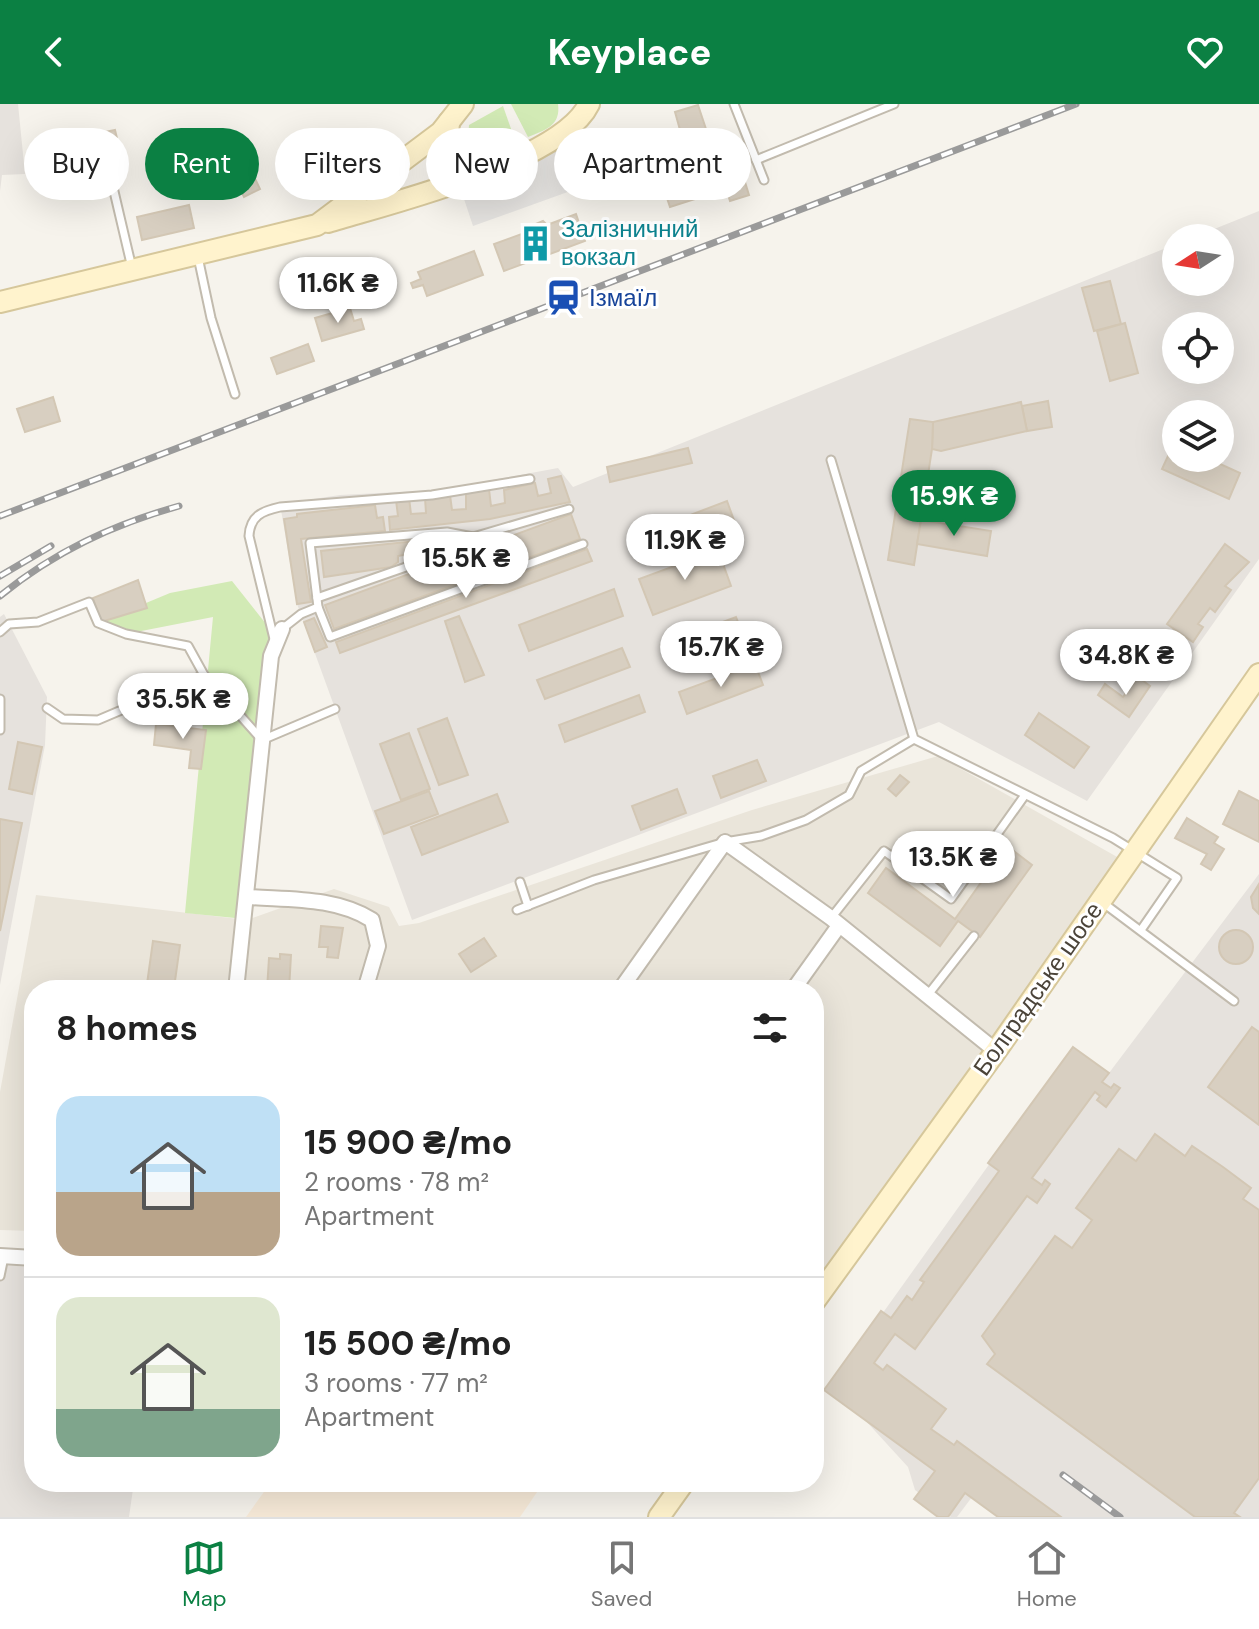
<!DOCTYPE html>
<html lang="en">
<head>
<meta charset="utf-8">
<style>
  :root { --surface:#fff; --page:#f6f6f6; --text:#222; --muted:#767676; --line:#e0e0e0; --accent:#0b8043 }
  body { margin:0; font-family:"DM Sans",sans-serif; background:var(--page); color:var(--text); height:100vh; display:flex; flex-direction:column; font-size:30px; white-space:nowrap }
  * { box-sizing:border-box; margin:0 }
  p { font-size:26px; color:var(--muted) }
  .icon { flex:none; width:44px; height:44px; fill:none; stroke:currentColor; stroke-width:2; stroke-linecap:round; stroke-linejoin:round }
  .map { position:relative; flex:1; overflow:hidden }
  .drawer { position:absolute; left:24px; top:876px; width:800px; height:512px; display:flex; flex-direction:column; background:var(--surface); border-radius:32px; box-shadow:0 8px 32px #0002 }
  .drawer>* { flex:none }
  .guide { position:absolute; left:24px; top:24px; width:800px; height:72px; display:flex; gap:16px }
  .needle { width:52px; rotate:258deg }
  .controls { position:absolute; left:1162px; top:120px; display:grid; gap:16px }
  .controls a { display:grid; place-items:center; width:72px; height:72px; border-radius:50%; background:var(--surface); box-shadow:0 8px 32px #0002; font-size:40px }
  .price { position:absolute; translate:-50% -68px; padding:0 18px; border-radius:28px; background:#fff; color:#222; font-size:26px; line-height:52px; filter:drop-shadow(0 2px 4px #0008) }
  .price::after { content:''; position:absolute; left:50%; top:48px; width:24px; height:18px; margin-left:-12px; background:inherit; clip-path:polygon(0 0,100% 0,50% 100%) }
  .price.selected { background:var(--accent); color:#fff }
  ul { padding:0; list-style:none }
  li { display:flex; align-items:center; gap:24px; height:200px; padding:0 32px }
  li+li { border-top:2px solid var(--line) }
  li span { display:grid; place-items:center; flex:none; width:224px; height:160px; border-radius:24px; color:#555 }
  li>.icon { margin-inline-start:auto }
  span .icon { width:96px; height:96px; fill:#fffc; stroke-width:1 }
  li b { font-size:34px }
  h2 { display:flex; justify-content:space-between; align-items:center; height:96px; padding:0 32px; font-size:34px }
  .tag { padding:0 28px; border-radius:36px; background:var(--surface); box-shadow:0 8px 32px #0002; font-size:28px; line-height:72px }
  .tag.selected { background:var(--accent); color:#fff }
  header { display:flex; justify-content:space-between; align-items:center; height:104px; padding:0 32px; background:var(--accent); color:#fff; font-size:36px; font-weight:800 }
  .tabs { display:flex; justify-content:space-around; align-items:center; height:112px; border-top:2px solid var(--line); background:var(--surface); font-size:22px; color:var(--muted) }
  .tabs a { display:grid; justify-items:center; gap:4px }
  .tabs .selected { color:var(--accent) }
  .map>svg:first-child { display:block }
</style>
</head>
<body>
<header><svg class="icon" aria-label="back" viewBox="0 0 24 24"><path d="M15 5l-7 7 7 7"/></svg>Keyplace<svg class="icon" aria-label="heart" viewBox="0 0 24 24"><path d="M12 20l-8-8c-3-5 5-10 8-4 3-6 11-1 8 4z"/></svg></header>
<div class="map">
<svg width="1259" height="1413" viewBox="0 0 1259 1413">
  <rect width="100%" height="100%" fill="#f6f3ec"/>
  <!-- residential -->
  <path fill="#eae5da" d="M938,652L1119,754L814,1185V886H34V1127L0,1126V988L36,791L247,816L334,785L389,803L399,822L419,819L752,706Z"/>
  <!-- commercial -->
  <path fill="#f7ead8" d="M271,1378H544L520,1413H246Z"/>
  <!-- industrial -->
  <g fill="#e6e2dd" fill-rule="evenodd">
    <path d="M0,0H18L25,70L2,71L0,87Z"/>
    <path d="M1259,107V455L1087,697L939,618L412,816L297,500L280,400L340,391L438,386L558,364L573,383L1176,140V178H1220V134H1192ZM1176,222H1220V266H1176ZM1176,310H1220V354H1176Z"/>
    <path d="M4,510L47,593L45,641L0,881V513Z"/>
    <path d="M1259,770V1413H1010L978,1385L957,1413H951L915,1386L908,1363L832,1280L1073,943L1109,969Z"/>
    <path d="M0,1161L34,1163V1378H134L129,1413H0Z"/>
  </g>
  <!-- green -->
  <g fill="#d2eab5">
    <path d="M511,0H558C561,22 545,26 528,33Z"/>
    <path d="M503,2L516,39L493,49L478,48L468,36L469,21Z"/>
    <path d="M232,477L270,525L245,815L185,809L213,513L126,530L98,519L170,489Z"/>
  </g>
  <!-- parking -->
  <path fill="#e5e3e0" d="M601,25V76L473,122L463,92Z"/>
  <!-- building -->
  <g fill="#d8cfc1" stroke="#d3c7b4" stroke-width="2">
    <path d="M698,1L706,25L682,33L675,8Z"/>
    <path d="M115,26L121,51L86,59L81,33Z"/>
    <path d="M248,60L260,85L244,93L232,68Z"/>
    <path d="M695,67L704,92L670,103L662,79Z"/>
    <path d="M745,78L749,91L730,97L726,84Z"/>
    <path d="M189,101L194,124L142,136L137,113Z"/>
    <path d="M576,110L585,137L504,167L494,140L530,127L531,122L543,117L547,121Z"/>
    <path d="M474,147L483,171L427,192L423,181L413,184L411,179L421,175L418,168Z"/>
    <path d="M1110,177L1121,220L1094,227L1082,184Z"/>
    <path d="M350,204L354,217L361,215L364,225L322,237L315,214Z"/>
    <path d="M1125,219L1138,269L1110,277L1097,227Z"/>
    <path d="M308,240L314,257L277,270L271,254Z"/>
    <path d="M53,293L60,317L25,328L17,305Z"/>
    <path d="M1048,297L1052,323L1027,327L1022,302Z"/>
    <path d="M1021,298L1027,327L941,347L932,345L933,318Z"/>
    <path d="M910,315L933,318L932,345L914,461L888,456Z"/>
    <path d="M1174,339L1176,354H1207L1240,369L1229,395L1162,365Z"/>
    <path d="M688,344L692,359L610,378L607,363Z"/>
    <path d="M561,372L570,398L490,415L390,426L389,413L398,412L396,396L409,394L411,410L426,409L425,394L450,391L452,406L466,405V388L489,385L491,402L505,399L504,386L535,379L538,392L551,389L548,375Z"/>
    <path d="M727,397L736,422L639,458L630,434Z"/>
    <path d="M375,401L377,414L383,413L385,427L301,435L311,498L297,500L284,415L297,413V410Z"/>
    <path d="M571,410L580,435L334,525L325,501Z"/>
    <path d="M921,416L991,427L987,452L917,440Z"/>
    <path d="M444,434L445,443L398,452V458L391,463L324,473L321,447Z"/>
    <path d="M1225,440L1249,458L1225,482L1231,486L1215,508L1210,504L1198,520L1203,523L1193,538L1167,520Z"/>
    <path d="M587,445L592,457L340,549L336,538Z"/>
    <path d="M718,446L731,482L653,511L639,475Z"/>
    <path d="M138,476L147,504L101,518L93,494Z"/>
    <path d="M614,485L623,512L529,547L519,521Z"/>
    <path d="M459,512L484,571L465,578L445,517Z"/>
    <path d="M736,513L743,531L668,559L661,541Z"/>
    <path d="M314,514L327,543L315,548L304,518Z"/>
    <path d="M1164,530L1179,540L1157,573L1141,563Z"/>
    <path d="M622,544L630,563L545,595L537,576Z"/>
    <path d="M755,560L763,581L687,610L679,588Z"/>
    <path d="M1138,573L1150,582L1129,613L1098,591L1105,580L1123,593Z"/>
    <path d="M639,591L645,608L565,638L559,621Z"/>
    <path d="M1039,609L1089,643L1074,664L1025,631Z"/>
    <path d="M447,614L468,671L439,681L418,625Z"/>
    <path d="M156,620L206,626L201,665L189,664L191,646L154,641Z"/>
    <path d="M409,629L430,685L401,696L380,640Z"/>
    <path d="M18,638L42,643L32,690L9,685Z"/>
    <path d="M757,656L766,677L721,694L713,672Z"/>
    <path d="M900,671L909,678L896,692L888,685Z"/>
    <path d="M677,685L686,709L641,726L632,702Z"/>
    <path d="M429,687L438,710L384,730L375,707Z"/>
    <path d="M1239,687L1259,697V738L1223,720Z"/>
    <path d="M497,690L508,718L422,751L411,723Z"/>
    <path d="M1187,714L1218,733L1214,739L1224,745L1211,766L1201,760L1207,750L1175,734Z"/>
    <path d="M0,715L22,719L0,827Z"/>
    <path d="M1007,742L1032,761L980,833L958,817L940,842L868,789L886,764L955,815Z"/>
    <path d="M1259,780V810L1253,804L1251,793Z"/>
    <path d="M321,822L343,824L338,854L327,853L328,843H319Z"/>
    <circle cx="1236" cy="843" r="17"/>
    <path d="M484,834L496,852L471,868L459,850Z"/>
    <path d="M153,837L180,841L174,884L147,880Z"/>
    <path d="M280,850L291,851L289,886H267L269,854L280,855Z"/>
    <path d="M1252,923L1259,928V1021L1208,983Z"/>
    <path d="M1073,943L1109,969L1102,978L1111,984L1114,980L1120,984L1106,1003L1097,996L1100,992L1095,988L1032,1074L1042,1081L1045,1076L1050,1080L1037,1099L1027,1092L915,1245L895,1230L874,1259L883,1266L887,1261L946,1305L931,1325L954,1341L957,1337L1061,1413H998L965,1389L948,1413H938L914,1395L935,1367L824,1286L881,1207L891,1214L907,1192L912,1196L924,1178L920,1176L999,1067L988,1059Z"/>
    <path d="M1155,1030L1185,1052L1192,1042L1223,1063L1251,1084L1243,1095L1259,1106V1374L1234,1409L1240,1413H1195L987,1260L995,1250L982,1232L1055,1132L1072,1144L1092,1116L1076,1104L1119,1045L1136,1057Z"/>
  </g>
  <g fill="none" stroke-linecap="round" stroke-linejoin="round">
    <defs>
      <g id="lane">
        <path d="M734,0L764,76"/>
        <path d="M756,56L894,0"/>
        <path d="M109,66L132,164"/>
        <path d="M198,153L211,214L235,290"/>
        <path d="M831,356L914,635L1113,734L1177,774L1141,826"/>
        <path d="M473,433L447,428L310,439L318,503L330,533L583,440"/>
        <path d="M317,494L449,448L473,433L569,405"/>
        <path d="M282,525L301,510L318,503"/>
        <path d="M0,528L9,520L38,518L89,498L98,519L126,530L188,542L204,571L262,636L335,605"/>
        <path d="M274,535L249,432C250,412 262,407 280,403L432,391L530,375"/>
        <path d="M0,595V626"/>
        <path d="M47,604L63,615L98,616L204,571"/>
        <path d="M520,778L528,802"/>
        <path d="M1102,798L1234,897"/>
        <path d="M517,806L594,776L725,738L761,732L806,716L849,691L861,667L914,635"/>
        <path d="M831,814L884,747L951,795L1025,691"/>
        <path d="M927,892L974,832"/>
        <path d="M0,1172L4,1153"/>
      </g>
      <g id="street">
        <path d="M249,793C290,796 335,793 372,816L378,842L365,886"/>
        <path d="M236,886L271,552L282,525"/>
        <path d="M620,886L725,738L831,814L996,947"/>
        <path d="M793,886L838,823"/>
        <path d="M0,1152L34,1154"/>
      </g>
      <g id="secondary">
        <path d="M449,18C445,45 462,69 492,63"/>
        <path d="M328,118C390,99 561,58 589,0"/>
        <path d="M0,198L317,121L441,28L463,0"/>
        <path d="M814,1198L996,947L1259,570"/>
        <path d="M659,1413L684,1378"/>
      </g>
    </defs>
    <!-- lane casing -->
    <use href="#lane" stroke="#c2bbae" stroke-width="11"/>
    <!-- street casing -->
    <use href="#street" stroke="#c2bbae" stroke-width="18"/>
    <!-- secondary casing -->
    <use href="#secondary" stroke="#d6c79b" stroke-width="24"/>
    <!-- lane -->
    <use href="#lane" stroke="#fff" stroke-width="7"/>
    <!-- street -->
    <use href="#street" stroke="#fff" stroke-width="14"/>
    <!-- secondary -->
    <use href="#secondary" stroke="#fff3cd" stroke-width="20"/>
    <defs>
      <g id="rail">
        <path d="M0,412L1076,0"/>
        <path d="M0,472L51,442"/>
        <path d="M0,492C54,448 112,421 179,402"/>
        <path d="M1063,1371L1120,1413"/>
      </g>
    </defs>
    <!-- rail casing -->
    <use href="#rail" stroke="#9a9a9a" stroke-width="7"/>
    <!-- rail -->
    <use href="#rail" stroke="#fff" stroke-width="4" stroke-dasharray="12" stroke-linecap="butt"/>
  </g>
  <!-- icons -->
  <defs>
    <symbol id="building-bare" viewBox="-9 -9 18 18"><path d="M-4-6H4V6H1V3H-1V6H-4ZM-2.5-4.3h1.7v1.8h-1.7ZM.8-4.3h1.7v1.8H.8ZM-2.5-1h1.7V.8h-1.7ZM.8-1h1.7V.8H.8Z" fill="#0f9aa8" stroke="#fff" stroke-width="2.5" paint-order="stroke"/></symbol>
    <symbol id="station-bare" viewBox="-9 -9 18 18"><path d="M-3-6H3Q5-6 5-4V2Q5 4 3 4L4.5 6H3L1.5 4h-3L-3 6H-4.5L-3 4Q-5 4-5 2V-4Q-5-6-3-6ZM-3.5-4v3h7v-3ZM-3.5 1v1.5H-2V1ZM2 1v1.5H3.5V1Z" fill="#1a4fb4" stroke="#fff" stroke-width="2.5" paint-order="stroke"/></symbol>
  </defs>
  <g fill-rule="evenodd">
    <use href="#building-bare" x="510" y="114" width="51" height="51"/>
    <use href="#station-bare" x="538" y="168" width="51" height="51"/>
  </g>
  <g text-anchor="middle" stroke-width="6" stroke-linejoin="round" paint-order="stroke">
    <!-- culture labels -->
    <g font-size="24" fill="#0d838f" stroke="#fff" text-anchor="start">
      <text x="561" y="133">Залізничний<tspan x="561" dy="28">вокзал</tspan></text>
    </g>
    <!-- transit labels -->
    <g font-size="24" fill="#164399" stroke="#fff" text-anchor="start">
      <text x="589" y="202">Ізмаїл</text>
    </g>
    <!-- street labels -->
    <g font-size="24" fill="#4b4439" stroke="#fff">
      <text transform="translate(1038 885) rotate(-55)" y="8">Болградське шосе</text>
    </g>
  </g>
</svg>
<div class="controls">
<a><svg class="needle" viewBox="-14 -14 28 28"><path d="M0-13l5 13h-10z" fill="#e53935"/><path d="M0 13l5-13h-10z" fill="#767676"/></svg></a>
<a><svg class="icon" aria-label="locate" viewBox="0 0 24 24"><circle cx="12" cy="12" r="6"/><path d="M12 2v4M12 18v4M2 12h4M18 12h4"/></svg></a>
<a><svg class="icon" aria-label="layers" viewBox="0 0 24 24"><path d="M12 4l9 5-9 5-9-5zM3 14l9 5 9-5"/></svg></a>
</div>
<b class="price" style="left:338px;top:221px">11.6K ₴</b>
<b class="price selected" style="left:954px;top:434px">15.9K ₴</b>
<b class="price" style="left:685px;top:478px">11.9K ₴</b>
<b class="price" style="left:466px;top:496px">15.5K ₴</b>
<b class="price" style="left:721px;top:585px">15.7K ₴</b>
<b class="price" style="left:1126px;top:593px">34.8K ₴</b>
<b class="price" style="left:183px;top:637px">35.5K ₴</b>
<b class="price" style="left:953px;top:795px">13.5K ₴</b>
<div class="guide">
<a class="tag">Buy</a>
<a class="tag selected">Rent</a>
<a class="tag">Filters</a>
<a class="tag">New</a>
<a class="tag">Apartment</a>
</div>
<section class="drawer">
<h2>8 homes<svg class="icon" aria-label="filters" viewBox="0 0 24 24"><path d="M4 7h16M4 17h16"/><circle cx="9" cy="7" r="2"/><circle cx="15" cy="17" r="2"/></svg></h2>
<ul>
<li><span style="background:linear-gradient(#bfe0f5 60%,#b9a48a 0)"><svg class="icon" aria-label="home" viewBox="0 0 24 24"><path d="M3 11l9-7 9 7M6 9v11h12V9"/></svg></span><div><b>15 900 ₴/mo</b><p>2 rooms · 78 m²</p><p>Apartment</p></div></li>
<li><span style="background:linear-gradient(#dfe7d0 70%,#7fa58c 0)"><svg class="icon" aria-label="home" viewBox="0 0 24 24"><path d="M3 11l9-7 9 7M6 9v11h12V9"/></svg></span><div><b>15 500 ₴/mo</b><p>3 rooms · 77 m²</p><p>Apartment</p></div></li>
</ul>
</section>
</div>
<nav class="tabs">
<a class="selected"><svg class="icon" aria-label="map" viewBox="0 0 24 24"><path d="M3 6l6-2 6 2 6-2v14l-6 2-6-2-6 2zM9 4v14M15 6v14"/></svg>Map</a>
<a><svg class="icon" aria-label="saved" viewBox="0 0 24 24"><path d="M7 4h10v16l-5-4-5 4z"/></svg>Saved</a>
<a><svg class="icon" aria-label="home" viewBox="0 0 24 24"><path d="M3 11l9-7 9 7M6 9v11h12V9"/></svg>Home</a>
</nav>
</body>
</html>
